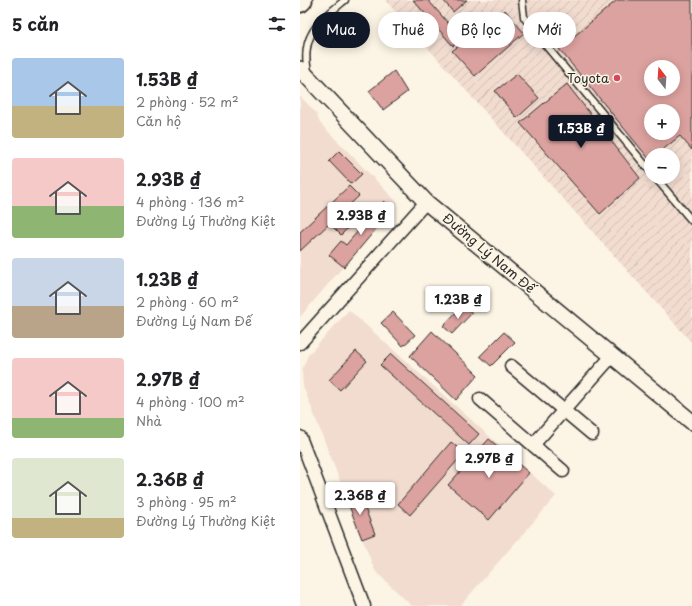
<!DOCTYPE html>
<html lang="vi">
<head>
<meta charset="utf-8">
<style>
  :root { --surface:#fff; --page:#f6f6f6; --text:#202124; --muted:#757577; --accent:#111827 }
  body { margin:0; font-family:"Playpen Sans",sans-serif; background:var(--page); color:var(--text); height:100vh; display:flex; flex-direction:column; font-size:15px; white-space:nowrap }
  * { box-sizing:border-box; margin:0 }
  p { font-size:13px; color:var(--muted) }
  .icon { flex:none; width:22px; height:22px; fill:none; stroke:currentColor; stroke-width:2; stroke-linecap:round; stroke-linejoin:round }
  .map { position:relative; flex:1; overflow:hidden }
  .side { display:flex; flex-direction:column; background:var(--surface); width:300px }
  .side>* { flex:none }
  .top-card { position:absolute; left:12px; top:12px; width:320px; height:36px; display:flex; gap:8px }
  .needle { width:26px; rotate:343deg }
  .buttons { position:absolute; left:344px; top:60px; display:grid; gap:8px }
  .buttons a { display:grid; place-items:center; width:36px; height:36px; border-radius:50%; background:var(--surface); box-shadow:0 2px 10px #0003; font-size:20px }
  .price { position:absolute; translate:-50% -34px; padding:0 9px; border-radius:4px; background:#fff; color:#222; font-size:13px; line-height:26px; filter:drop-shadow(0 1px 2px #0008) }
  .price::after { content:''; position:absolute; left:50%; top:24px; width:12px; height:9px; margin-left:-6px; background:inherit; clip-path:polygon(0 0,100% 0,50% 100%) }
  .price.active { background:var(--accent); color:#fff }
  ul { padding:0; list-style:none }
  li { display:flex; align-items:center; gap:12px; height:100px; padding:0 12px }
  li span { display:grid; place-items:center; flex:none; width:112px; height:80px; border-radius:4px; color:#555 }
  li>.icon { margin-inline-start:auto }
  span .icon { width:48px; height:48px; fill:#fffc; stroke-width:1 }
  li b { font-size:17px }
  h2 { display:flex; justify-content:space-between; align-items:center; height:48px; padding:0 12px; font-size:17px }
  .chip { padding:0 14px; border-radius:18px; background:var(--surface); box-shadow:0 2px 10px #0003; font-size:14px; line-height:36px }
  .chip.active { background:var(--accent); color:#fff }
  main { display:flex; flex:1; min-height:0 }
  .map>svg:first-child { display:block }
</style>
</head>
<body>
<main>
<section class="side">
<h2>5 căn<svg class="icon" aria-label="filters" viewBox="0 0 24 24"><path d="M4 7h16M4 17h16"/><circle cx="9" cy="7" r="2"/><circle cx="15" cy="17" r="2"/></svg></h2>
<ul>
<li><span style="background:linear-gradient(#a9c7e8 60%,#c2b280 0)"><svg class="icon" aria-label="home" viewBox="0 0 24 24"><path d="M3 11l9-7 9 7M6 9v11h12V9"/></svg></span><div><b>1.53B ₫</b><p>2 phòng · 52 m²</p><p>Căn hộ</p></div></li>
<li><span style="background:linear-gradient(#f6c9c9 60%,#8fb573 0)"><svg class="icon" aria-label="home" viewBox="0 0 24 24"><path d="M3 11l9-7 9 7M6 9v11h12V9"/></svg></span><div><b>2.93B ₫</b><p>4 phòng · 136 m²</p><p>Đường Lý Thường Kiệt</p></div></li>
<li><span style="background:linear-gradient(#c9d6e8 60%,#b9a48a 0)"><svg class="icon" aria-label="home" viewBox="0 0 24 24"><path d="M3 11l9-7 9 7M6 9v11h12V9"/></svg></span><div><b>1.23B ₫</b><p>2 phòng · 60 m²</p><p>Đường Lý Nam Đế</p></div></li>
<li><span style="background:linear-gradient(#f6c9c9 75%,#8fb573 0)"><svg class="icon" aria-label="home" viewBox="0 0 24 24"><path d="M3 11l9-7 9 7M6 9v11h12V9"/></svg></span><div><b>2.97B ₫</b><p>4 phòng · 100 m²</p><p>Nhà</p></div></li>
<li><span style="background:linear-gradient(#dfe7d0 75%,#c2b280 0)"><svg class="icon" aria-label="home" viewBox="0 0 24 24"><path d="M3 11l9-7 9 7M6 9v11h12V9"/></svg></span><div><b>2.36B ₫</b><p>3 phòng · 95 m²</p><p>Đường Lý Thường Kiệt</p></div></li>
</ul>
</section>
<div class="map">
<svg width="392" height="606" viewBox="0 0 392 606">
  <defs>
    <pattern id="industrial-furrows" width="10" height="10" patternUnits="userSpaceOnUse"><rect width="10" height="10" fill="#f2dcd0"/><path d="M-1 1l2-2M0 10L10 0M9 11l2-2" fill="none" stroke="#d0bdb3"/></pattern>
  </defs>
  <rect width="100%" height="100%" fill="#fcf5e5"/>
  <filter id="ink" filterUnits="userSpaceOnUse"><feTurbulence type="fractalNoise" baseFrequency=".025" numOctaves="2"/><feDisplacementMap in="SourceGraphic" scale="8" xChannelSelector="R" yChannelSelector="G"/><feConvolveMatrix kernelMatrix="1 2 1 2 8 2 1 2 1" color-interpolation-filters="sRGB"/></filter>
  <g filter="url(#ink)">
    <!-- built -->
    <g fill="#f2dcd0">
      <path d="M0,96L16,113L20,123L98,203L0,317Z"/>
      <path d="M49,310L256,496L160,606H112L75,571L3,386L2,370L8,355Z"/>
    </g>
    <!-- industrial -->
    <path fill="url(#industrial-furrows)" fill-rule="evenodd" d="M85,0H392V343ZM351,67H373V89H351ZM351,111H373V133H351ZM351,155H373V177H351Z"/>
    <!-- building -->
    <g fill="#dca29f" stroke="#2b2b2b" fill-rule="evenodd">
      <path d="M113,0H128L162,39L153,46Z"/>
      <path d="M143,0H167L153,12Z"/>
      <path d="M317,0H392V150L380,136L356,155H351L350,160L259,49ZM351,67H373V89H351ZM351,111H373V133H351Z"/>
      <path d="M205,10L224,33L175,76L152,51Z"/>
      <path d="M94,71L107,92L83,110L69,91Z"/>
      <path d="M217,74L239,98L217,118L195,91Z"/>
      <path d="M267,84L340,178L300,214L220,123Z"/>
      <path d="M39,151L62,174L51,184L29,161Z"/>
      <path d="M49,186L59,196L0,251V232Z"/>
      <path d="M84,201L93,209L44,267L29,255L41,241L46,245Z"/>
      <path d="M51,208L59,216L41,235L33,227Z"/>
      <path d="M163,305L172,313L152,334L143,326Z"/>
      <path d="M93,312L115,335L103,346L81,323Z"/>
      <path d="M132,331L178,375L156,400L110,356Z"/>
      <path d="M204,332L215,342L191,366L180,356Z"/>
      <path d="M56,351L67,361L40,390L29,380Z"/>
      <path d="M91,354L179,434L169,445L80,365Z"/>
      <path d="M189,439L229,473L189,520L148,485Z"/>
      <path d="M151,442L164,453L110,515L98,504Z"/>
      <path d="M59,493L75,534L62,539L46,498Z"/>
    </g>
    <g fill="none" stroke-linecap="round" stroke-linejoin="round">
      <defs>
        <g id="service">
          <path d="M222,0L224,17L233,30L351,172"/>
          <path d="M8,71C0,35 20,21 45,0"/>
          <path d="M355,177L392,221"/>
        </g>
        <g id="minor">
          <path d="M0,343L126,202"/>
          <path d="M211,366L292,434"/>
          <path d="M180,399L263,471"/>
          <path d="M0,437L64,606"/>
          <path d="M233,445L312,356"/>
        </g>
        <path id="tertiary" d="M0,69L126,202L392,422"/>
        <path id="trunk" d="M0,2L2,0"/>
      </defs>
      <!-- service casing -->
      <use href="#service" stroke="#2b2b2b" stroke-width="9"/>
      <!-- minor casing -->
      <use href="#minor" stroke="#2b2b2b" stroke-width="15"/>
      <!-- tertiary casing -->
      <use href="#tertiary" stroke="#2b2b2b" stroke-width="18"/>
      <!-- trunk casing -->
      <use href="#trunk" stroke="#2b2b2b" stroke-width="23"/>
      <!-- service -->
      <use href="#service" stroke="#fcf5e5" stroke-width="6"/>
      <!-- minor -->
      <use href="#minor" stroke="#fcf5e5" stroke-width="12"/>
      <!-- tertiary -->
      <use href="#tertiary" stroke="#fcf5e5" stroke-width="15"/>
      <!-- trunk -->
      <use href="#trunk" stroke="#fcf5e5" stroke-width="20"/>
    </g>
  </g>
  <!-- markers -->
  <circle fill="#d1495b" stroke="#fcf5e5" stroke-width="1.5" cx="317" cy="78" r="4"/>
  <g text-anchor="middle" stroke-width="3" stroke-linejoin="round" paint-order="stroke">
    <!-- poi labels -->
    <g font-size="13" fill="#2b2b2b" stroke="#fcf5e5" text-anchor="end">
      <text x="309" y="83">Toyota</text>
    </g>
    <!-- street labels -->
    <g font-size="13" fill="#2b2b2b" stroke="#fcf5e5">
      <text transform="translate(189 253) rotate(40)" y="5">Đường Lý Nam Đế</text>
    </g>
  </g>
</svg>
<div class="buttons">
<a><svg class="needle" viewBox="-14 -14 28 28"><path d="M0-13l5 13h-10z" fill="#e53935"/><path d="M0 13l5-13h-10z" fill="#757577"/></svg></a>
<a>+</a>
<a>−</a>
</div>
<b class="price active" style="left:281px;top:149px">1.53B ₫</b>
<b class="price" style="left:61px;top:236px">2.93B ₫</b>
<b class="price" style="left:158px;top:320px">1.23B ₫</b>
<b class="price" style="left:189px;top:479px">2.97B ₫</b>
<b class="price" style="left:60px;top:516px">2.36B ₫</b>
<div class="top-card">
<a class="chip active">Mua</a>
<a class="chip">Thuê</a>
<a class="chip">Bộ lọc</a>
<a class="chip">Mới</a>
</div>
</div>
</main>
</body>
</html>
